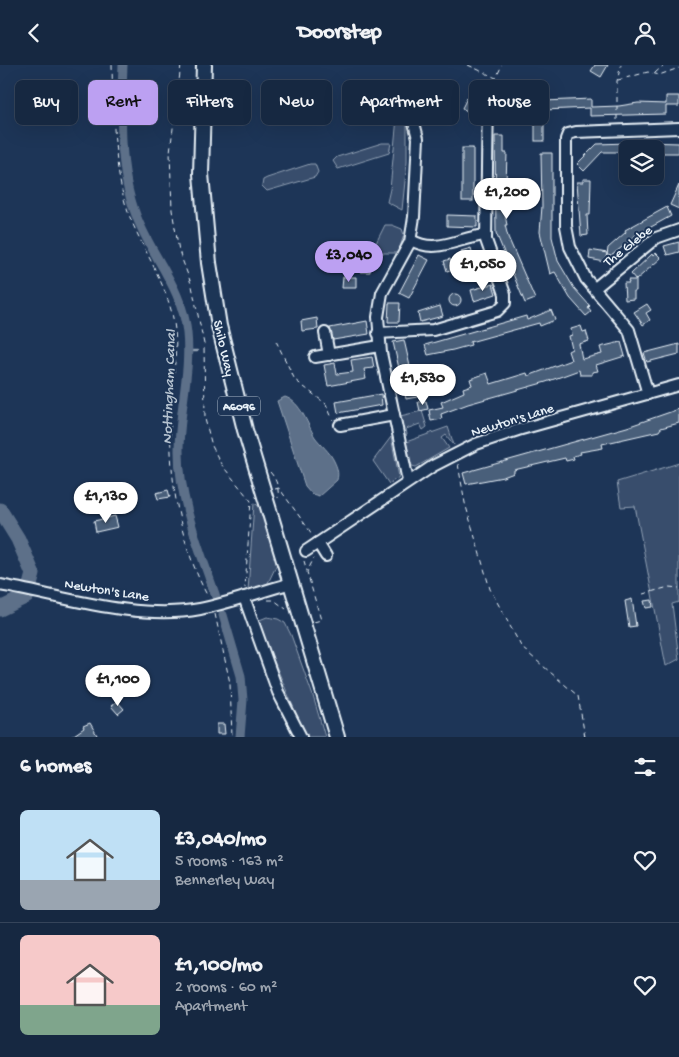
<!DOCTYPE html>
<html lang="en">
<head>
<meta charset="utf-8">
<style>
  :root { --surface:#162841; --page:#1f3048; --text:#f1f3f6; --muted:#9ea6b1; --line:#35445a; --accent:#bca0f2 }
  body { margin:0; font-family:"Gochi Hand",sans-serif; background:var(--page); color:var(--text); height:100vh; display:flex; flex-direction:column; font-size:19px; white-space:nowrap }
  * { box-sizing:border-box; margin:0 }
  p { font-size:16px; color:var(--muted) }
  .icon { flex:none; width:28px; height:28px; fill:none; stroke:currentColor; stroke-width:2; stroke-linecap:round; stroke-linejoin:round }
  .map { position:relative; height:672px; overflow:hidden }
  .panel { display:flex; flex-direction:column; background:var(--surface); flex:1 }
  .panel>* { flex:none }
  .top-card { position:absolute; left:15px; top:15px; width:650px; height:45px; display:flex; gap:10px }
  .tools { position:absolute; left:619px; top:75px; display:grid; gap:10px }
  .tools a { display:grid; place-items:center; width:45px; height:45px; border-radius:8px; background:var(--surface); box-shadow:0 5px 20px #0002,0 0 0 1px var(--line); font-size:25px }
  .price { position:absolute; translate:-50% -42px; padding:0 11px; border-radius:18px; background:#fff; color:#222; font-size:16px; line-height:32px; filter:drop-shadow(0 1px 2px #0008) }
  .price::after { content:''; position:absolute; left:50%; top:30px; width:15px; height:11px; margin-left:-8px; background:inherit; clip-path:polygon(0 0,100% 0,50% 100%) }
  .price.current { background:var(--accent); color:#111 }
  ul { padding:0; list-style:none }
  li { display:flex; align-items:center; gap:15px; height:125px; padding:0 20px }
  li+li { border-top:1px solid var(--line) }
  li span { display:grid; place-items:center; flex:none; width:140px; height:100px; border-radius:8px; color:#555 }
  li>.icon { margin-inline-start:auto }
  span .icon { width:60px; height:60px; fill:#fffc; stroke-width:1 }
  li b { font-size:21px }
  h2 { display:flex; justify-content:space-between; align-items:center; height:60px; padding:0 20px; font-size:21px }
  .chip { padding:0 18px; border-radius:8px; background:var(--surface); box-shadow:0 5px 20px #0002,0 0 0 1px var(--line); font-size:18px; line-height:45px }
  .chip.current { background:var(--accent); color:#111 }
  header { display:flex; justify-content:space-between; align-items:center; height:65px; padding:0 20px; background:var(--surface); font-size:22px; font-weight:700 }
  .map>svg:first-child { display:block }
</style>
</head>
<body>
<header><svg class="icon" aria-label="back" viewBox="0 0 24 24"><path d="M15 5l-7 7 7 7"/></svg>Doorstep<svg class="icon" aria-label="person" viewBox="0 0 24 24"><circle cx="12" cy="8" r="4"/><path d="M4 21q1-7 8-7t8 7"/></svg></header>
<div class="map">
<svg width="679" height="672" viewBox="0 0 679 672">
  <rect width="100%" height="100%" fill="#1d3557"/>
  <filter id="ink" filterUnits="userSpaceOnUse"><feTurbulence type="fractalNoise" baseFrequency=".02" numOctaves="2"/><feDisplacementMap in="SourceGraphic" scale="10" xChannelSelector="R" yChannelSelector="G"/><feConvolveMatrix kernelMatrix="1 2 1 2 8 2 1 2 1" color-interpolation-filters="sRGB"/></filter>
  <g filter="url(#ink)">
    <!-- green -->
    <g fill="#374d6c" stroke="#909fb2">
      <path d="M401,52L407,54V97L402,145L387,137L390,124L397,53Z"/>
      <path d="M382,78H391L389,88L338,104L333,96L337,92Z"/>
      <path d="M310,99H315L318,107L315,112L267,126L262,121L263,115L267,113Z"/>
      <path d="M385,160H392L402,164L404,170L398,188H371Z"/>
      <path d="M422,346L427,362L423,365L420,359L406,364L407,370L404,372L400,351Z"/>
      <path d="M448,362L454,380L446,370L442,373L449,383L416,402L412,401L406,377Z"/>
      <path d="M391,372L399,412L389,419L373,396Z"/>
      <path d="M679,398V537L672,539L679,594L666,601L635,441L621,442L617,417Z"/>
      <path d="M254,438L262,443L277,499L268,518L248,526Z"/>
      <path d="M267,552L278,554L285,558L291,570L313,631L325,672H306L257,556Z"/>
    </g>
    <!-- water -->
    <path fill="#5d7089" stroke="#95a4b5" d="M285,332C301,337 307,359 315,372C321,380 330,387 334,396C337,402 339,408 337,415L319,431L312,429L305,421L277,336Z"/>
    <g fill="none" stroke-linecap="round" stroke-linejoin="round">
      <!-- stream -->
      <path stroke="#95a4b5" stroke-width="2.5" d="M187,286H197"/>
      <!-- canal -->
      <g stroke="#5d7089" stroke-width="9">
        <path d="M123,0C121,49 118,104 136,150C151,191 183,223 187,268C191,307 179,347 179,386C179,436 200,485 216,532"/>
        <path d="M223,550L241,611L243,635L240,672"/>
      </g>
      <!-- river -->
      <path stroke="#5d7089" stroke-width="15" d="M0,445L18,474L33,509L27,531L0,544"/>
    </g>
    <!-- building -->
    <g fill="#495e7a" stroke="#e8f1f8">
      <path d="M595,0H608L601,12L591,6Z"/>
      <path d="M666,31H679V41H666V49L590,51V43L544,45V36L591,34V42L619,41L638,38L666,39Z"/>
      <path d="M467,33L478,39L472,49L462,43Z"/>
      <path d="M496,35H518V46H495Z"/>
      <rect x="535" y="55" width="9" height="21"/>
      <path d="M495,71H504V88H507L505,150L507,160H505L508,172L535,234L525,238L496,168Z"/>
      <path d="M643,77L679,78V88H657L655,84H643Z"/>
      <path d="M628,78V87H602L584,106L577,99L597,79Z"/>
      <rect x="462" y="83" width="11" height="53"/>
      <path d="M541,88H552V172L558,196L574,223L590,241L588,243L591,247L586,251L570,233L555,207L550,209L540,167L542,141Z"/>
      <path d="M583,114H591L590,150H587L588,170L581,171L577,117H583Z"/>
      <path d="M679,120V144L670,140Z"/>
      <path d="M667,142L671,151L631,173L632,174L611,191L607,190L608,183L626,167L625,165Z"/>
      <path d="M447,150L477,151V162L447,161Z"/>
      <path d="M679,177V187L667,190L664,181Z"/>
      <path d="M471,183L477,205L467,208L461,186Z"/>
      <path d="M590,185L607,188L605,197L589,194Z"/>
      <path d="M656,188L661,193L636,215L631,209L652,189L653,191Z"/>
      <path d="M419,190L429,195L409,233L399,228Z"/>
      <path d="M450,194L453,204L447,206L444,196Z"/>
      <path d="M370,198V207H361V199Z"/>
      <path d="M343,212H356V223H342Z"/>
      <path d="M628,215H636V226H634V234L625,235L624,218H629Z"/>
      <path d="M493,219L496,229L474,236L471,225Z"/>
      <circle cx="455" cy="235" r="6"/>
      <path d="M389,238H400L399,257H388Z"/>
      <path d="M647,239L651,245L646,248L650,255L643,260L634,247Z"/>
      <path d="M440,241L443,251L420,257L418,248Z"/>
      <path d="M551,245L555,255L540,261L539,258L470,277L471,280L453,285L428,290L425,280L526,251L527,255Z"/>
      <path d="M317,253L318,264L302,266L301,256Z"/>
      <path d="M367,256L369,269L333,275L330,263Z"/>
      <path d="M581,261L583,267L586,266L589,276L579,279L582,294L602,289L600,282L621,277L625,291L596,300L598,306L592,307V310H580L579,305L546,317L468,339L441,349L442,354L431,356L429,345L443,342L441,337L464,327L463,323L472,320L470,314L487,308L491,319L527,308L528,311L571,295L568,286L572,284L569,271L572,270L571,264Z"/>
      <path d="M404,275L417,332L406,334L393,277Z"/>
      <path d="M679,279V289L647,297L644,288Z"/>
      <path d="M372,292L374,303L364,304L366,314L328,321L324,300L335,298L337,309L353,307L351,295Z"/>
      <path d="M381,329L382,340L338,348L336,337Z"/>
      <path d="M426,336L428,344L420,346L418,337Z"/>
      <path d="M679,344V358L661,363L659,366L602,379L603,383L580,387L581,389L573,391L574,394L566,396L565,393L514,405V408L503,412L466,419L463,408L627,362Z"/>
      <path d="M168,425L170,432L158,434L156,428Z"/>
      <path d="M115,451L118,462L96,467L94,456Z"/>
      <path d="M632,534L636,561L629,562L625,536Z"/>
      <path d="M652,535L653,542L646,543L644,536Z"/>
      <path d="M117,636L124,644L118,649L111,641Z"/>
      <path d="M90,658L98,672H71L84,663L83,661Z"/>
      <path d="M217,659H224L225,669H217Z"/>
    </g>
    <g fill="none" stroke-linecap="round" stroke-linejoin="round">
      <defs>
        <g id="minor">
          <path d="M397,26L412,50L418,73L414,152L410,177L382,228L378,252L381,288L408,416"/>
          <path d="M479,27L488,30L497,27"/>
          <path d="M411,175C437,190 459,172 486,170"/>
          <path d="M595,223L656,173L679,165"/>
          <path d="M325,268L329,290"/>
          <path d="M378,268L433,265L497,246L505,238V229L486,175L488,30"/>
          <path d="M315,292L380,281"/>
          <path d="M648,329L629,265L586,214L570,182L566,161V74L568,69L576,67L679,63"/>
          <path d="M340,360L394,350"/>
          <path d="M318,478L326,491"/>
          <path d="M306,486L433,401L476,379L518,365L679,320"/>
          <path d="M0,520C62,531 137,556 200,544C231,538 261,526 292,518"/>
          <path d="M244,532L278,627L301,672"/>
        </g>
        <path id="major" d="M204,0L201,109L209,198L219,261L245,365L337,672"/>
      </defs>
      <!-- minor casing -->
      <use href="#minor" stroke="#e8f1f8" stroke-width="14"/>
      <!-- major casing -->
      <use href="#major" stroke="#e8f1f8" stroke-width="18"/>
      <!-- path -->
      <g stroke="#e8f1f8" stroke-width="1" stroke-dasharray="5 4" stroke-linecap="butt">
        <path d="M112,0C113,47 113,106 129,150C144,187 167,219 174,258C179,287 172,313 171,341C168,407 177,473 208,532"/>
        <path d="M181,0L170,87L172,145L179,186L192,221L204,279L205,354L212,381L221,399L251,436L245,523"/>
        <path d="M468,0L496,13L502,0"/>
        <path d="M655,8L664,0"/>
        <path d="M618,15L648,7L659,10L679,3"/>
        <path d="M617,55V16L621,0"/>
        <path d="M276,276L295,315L326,339L333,355"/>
        <path d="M458,399L465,438L490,524L522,583L578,631L585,672"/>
        <path d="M270,407C277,415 279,423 278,433"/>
        <path d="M275,424L279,423L312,469"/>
        <path d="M304,496L307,506"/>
        <path d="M643,529L669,522L679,523"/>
        <path d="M268,535H274L286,544"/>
        <path d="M215,549L230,618L232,672"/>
        <path d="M314,557L321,555L307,507L314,493"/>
      </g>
      <!-- minor -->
      <use href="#minor" stroke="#1d3557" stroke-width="10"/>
      <!-- major -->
      <use href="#major" stroke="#1d3557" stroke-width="14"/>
    </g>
  </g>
  <g text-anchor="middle" stroke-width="4" stroke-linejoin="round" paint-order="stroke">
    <!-- shield labels -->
    <rect fill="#1d3557" stroke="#abb9c8" stroke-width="1" x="218" y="331.5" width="42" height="19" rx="4"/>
    <g font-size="12" font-weight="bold" fill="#e8f1f8">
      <text x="239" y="345">A6096</text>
    </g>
    <!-- street labels -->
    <g font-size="14" fill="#e8f1f8" stroke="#1d3557">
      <text transform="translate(627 180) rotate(-38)" y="5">The Glebe</text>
      <text transform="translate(225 283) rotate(77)" y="5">Shilo Way</text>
      <text transform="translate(512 354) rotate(-17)" y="5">Newton's Lane</text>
      <text transform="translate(107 524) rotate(9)" y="5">Newton's Lane</text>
    </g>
    <!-- water labels -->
    <g font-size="15" font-style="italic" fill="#b7c4d1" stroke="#1d3557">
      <text transform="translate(168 322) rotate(-88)" y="5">Nottingham Canal</text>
    </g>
  </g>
</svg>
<div class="tools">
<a><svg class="icon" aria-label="layers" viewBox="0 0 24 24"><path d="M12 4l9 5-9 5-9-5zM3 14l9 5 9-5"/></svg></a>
</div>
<b class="price" style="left:507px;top:155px">£1,200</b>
<b class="price current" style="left:349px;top:218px">£3,040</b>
<b class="price" style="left:483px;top:227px">£1,050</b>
<b class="price" style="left:423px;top:341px">£1,530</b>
<b class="price" style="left:106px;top:459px">£1,130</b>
<b class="price" style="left:118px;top:642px">£1,100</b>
<div class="top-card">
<a class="chip">Buy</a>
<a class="chip current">Rent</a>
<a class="chip">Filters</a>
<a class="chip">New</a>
<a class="chip">Apartment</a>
<a class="chip">House</a>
</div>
</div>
<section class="panel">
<h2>6 homes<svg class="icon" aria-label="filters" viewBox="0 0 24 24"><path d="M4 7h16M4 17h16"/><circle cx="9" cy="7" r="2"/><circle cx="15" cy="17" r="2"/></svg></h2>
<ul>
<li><span style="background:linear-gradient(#bfe0f5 70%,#9aa5b1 0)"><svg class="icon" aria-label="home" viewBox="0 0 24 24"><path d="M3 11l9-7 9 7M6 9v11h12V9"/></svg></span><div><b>£3,040/mo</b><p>5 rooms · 163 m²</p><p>Bennerley Way</p></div><svg class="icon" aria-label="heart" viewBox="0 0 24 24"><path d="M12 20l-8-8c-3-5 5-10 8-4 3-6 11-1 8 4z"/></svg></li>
<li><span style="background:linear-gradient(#f6c9c9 70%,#7fa58c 0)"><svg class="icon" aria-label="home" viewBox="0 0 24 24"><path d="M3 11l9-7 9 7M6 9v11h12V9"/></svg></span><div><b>£1,100/mo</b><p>2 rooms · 60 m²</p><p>Apartment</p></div><svg class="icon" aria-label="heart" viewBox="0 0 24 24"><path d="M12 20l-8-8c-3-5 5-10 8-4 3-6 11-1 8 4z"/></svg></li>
</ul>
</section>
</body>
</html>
